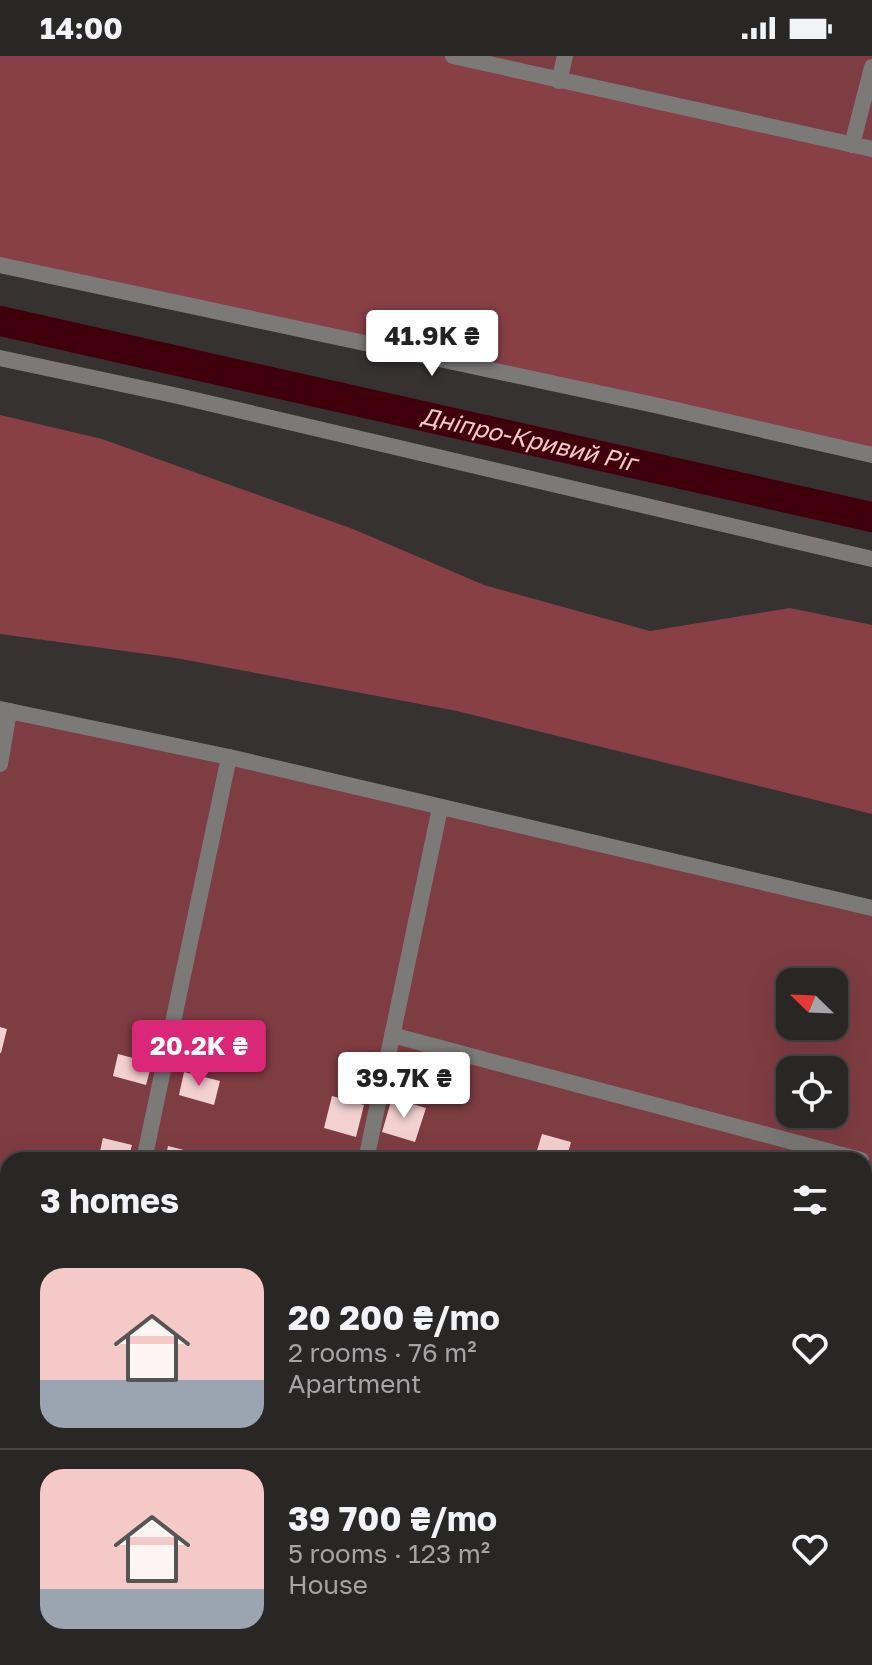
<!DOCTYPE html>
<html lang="en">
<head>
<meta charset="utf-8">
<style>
  :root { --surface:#292626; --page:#353232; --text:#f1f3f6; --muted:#a5a5a7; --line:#454343; --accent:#db2777 }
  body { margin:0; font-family:"Golos Text",sans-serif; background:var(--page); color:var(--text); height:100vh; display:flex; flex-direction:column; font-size:30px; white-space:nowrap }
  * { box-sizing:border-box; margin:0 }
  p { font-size:26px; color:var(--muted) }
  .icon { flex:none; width:44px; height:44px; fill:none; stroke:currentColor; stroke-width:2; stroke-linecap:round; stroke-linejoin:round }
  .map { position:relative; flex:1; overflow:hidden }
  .drawer { position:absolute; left:0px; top:1096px; width:872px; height:514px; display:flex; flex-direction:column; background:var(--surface); border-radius:24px 24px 0 0; box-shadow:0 8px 32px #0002,0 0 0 2px var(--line) }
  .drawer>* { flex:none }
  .needle { width:52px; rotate:293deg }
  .controls { position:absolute; left:776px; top:912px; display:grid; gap:16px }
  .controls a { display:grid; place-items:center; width:72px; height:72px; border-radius:16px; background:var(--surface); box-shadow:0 8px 32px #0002,0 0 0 2px var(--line); font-size:40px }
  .price { position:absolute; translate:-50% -68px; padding:0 18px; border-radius:8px; background:#fff; color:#222; font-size:26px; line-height:52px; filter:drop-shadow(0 2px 4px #0008) }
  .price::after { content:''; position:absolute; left:50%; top:48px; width:24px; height:18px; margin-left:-12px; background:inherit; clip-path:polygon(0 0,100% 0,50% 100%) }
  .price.selected { background:var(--accent); color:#fff }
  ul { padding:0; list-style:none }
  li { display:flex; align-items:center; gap:24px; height:200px; padding:0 40px }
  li+li { border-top:2px solid var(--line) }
  li span { display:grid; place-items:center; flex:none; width:224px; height:160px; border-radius:24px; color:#555 }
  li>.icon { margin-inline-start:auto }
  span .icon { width:96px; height:96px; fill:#fffc; stroke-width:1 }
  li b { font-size:34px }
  h2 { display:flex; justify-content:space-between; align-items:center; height:96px; padding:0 40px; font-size:34px }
  .status { display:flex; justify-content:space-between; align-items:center; height:56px; padding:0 40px; background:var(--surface); direction:ltr }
  .status svg { height:22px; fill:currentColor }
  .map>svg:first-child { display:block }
</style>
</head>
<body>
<div class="status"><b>14:00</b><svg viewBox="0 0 49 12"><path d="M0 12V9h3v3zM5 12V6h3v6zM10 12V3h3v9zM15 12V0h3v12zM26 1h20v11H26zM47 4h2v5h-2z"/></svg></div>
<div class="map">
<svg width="872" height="1609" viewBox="0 0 872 1609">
  <rect width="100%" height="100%" fill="#373232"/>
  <!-- green -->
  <g fill="#7e3d42" fill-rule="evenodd">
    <path d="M454,0H872V93Z"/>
    <path d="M0,653L872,852V1609H0ZM790,926H834V970H790ZM790,1014H834V1058H790ZM8,1104H864V1602H8Z"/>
  </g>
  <!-- forest -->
  <g fill="#884046">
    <path d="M0,0H454L872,93V399L0,209Z"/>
    <path d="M0,359L102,383L353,473L484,529L650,575L790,552L872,569V758L457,655L176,602L0,578Z"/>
  </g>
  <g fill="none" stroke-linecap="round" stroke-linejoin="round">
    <!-- canal -->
    <path stroke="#40000b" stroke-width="30" id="s1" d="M0,265L872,461"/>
  </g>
  <!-- building -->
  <g fill="#f4d1d1">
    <path d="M0,971L7,973L1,997H0Z"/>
    <path d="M118,998L152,1007L146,1029L113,1020Z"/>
    <path d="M184,1016L220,1025L214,1049L179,1039Z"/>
    <path d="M332,1040L364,1049L356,1081L324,1072Z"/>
    <path d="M392,1042L426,1052L415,1086L382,1076Z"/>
    <path d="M542,1078L571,1086L566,1104H534Z"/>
    <path d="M103,1082L132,1089L128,1104H98Z"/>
    <path d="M168,1090L200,1098L198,1104H165Z"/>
    <path d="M864,1560L872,1563L867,1588L864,1587Z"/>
    <path d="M629,1602H659L657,1609H641L628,1605Z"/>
  </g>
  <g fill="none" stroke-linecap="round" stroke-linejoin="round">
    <!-- service -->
    <g stroke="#7c7979" stroke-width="16">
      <path d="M559,25L565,0"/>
      <path d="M852,89L872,11"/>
      <path d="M0,708L9,655"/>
      <path d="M392,979L861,1104"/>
      <path d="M144,1104L229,701"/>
      <path d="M366,1104L440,752"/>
      <path d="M864,1364L872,1366"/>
      <path d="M823,1602L846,1609"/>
    </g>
    <!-- minor -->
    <g stroke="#7c7979" stroke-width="16">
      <path d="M453,0L872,93"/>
      <path d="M0,209L659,350L872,399"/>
      <path d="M0,302L178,340L872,503"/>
      <path d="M0,653L229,701L872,852"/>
    </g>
  </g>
  <g text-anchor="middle" stroke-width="8" stroke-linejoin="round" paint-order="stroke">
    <!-- water labels -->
    <g font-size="24" font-style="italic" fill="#f5c8c9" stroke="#2d2828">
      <text dy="8" stroke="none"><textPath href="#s1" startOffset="542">Дніпро-Кривий Ріг</textPath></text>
    </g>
  </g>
</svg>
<div class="controls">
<a><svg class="needle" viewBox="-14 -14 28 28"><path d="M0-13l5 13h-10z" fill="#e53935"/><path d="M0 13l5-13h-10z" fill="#a5a5a7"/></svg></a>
<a><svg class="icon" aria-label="locate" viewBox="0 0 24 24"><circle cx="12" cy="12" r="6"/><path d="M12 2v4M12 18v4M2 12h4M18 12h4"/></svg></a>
</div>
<b class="price" style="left:432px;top:322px">41.9K ₴</b>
<b class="price selected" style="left:199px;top:1032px">20.2K ₴</b>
<b class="price" style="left:404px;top:1064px">39.7K ₴</b>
<section class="drawer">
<h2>3 homes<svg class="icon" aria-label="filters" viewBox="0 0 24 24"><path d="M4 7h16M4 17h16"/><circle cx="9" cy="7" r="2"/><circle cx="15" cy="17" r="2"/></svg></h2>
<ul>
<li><span style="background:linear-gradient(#f6c9c9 70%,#9aa5b1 0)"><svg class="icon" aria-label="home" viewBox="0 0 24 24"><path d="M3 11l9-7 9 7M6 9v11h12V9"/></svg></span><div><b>20 200 ₴/mo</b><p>2 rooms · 76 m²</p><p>Apartment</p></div><svg class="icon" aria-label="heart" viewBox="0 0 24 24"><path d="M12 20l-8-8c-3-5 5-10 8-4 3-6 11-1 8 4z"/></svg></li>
<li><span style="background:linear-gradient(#f6c9c9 75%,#9aa5b1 0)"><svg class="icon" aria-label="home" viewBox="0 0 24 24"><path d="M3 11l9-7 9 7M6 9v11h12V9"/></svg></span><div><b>39 700 ₴/mo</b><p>5 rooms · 123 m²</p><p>House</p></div><svg class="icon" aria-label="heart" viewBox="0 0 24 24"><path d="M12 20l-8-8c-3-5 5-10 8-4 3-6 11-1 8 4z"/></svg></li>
</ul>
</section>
</div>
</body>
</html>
